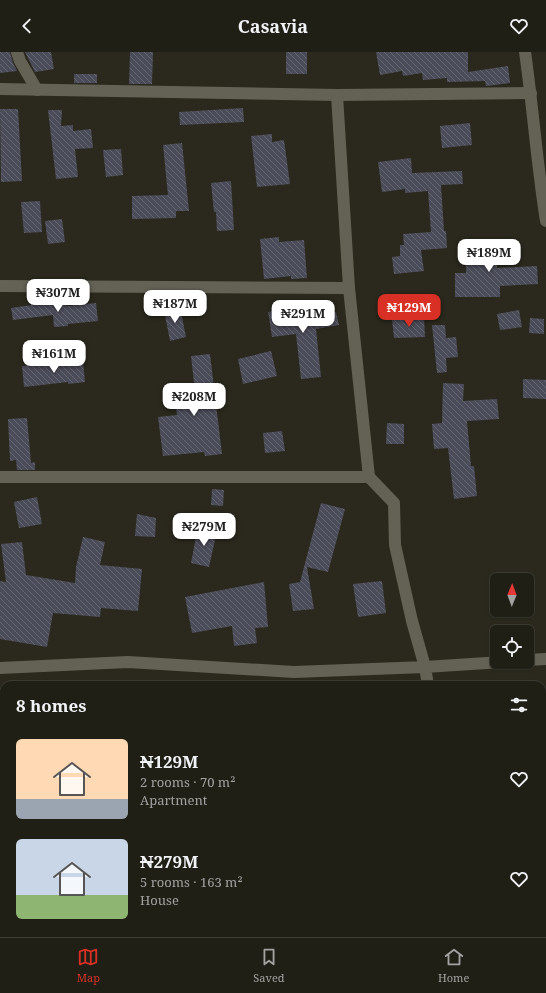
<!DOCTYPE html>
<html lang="en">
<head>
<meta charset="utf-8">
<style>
  :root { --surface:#201f16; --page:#2d2c23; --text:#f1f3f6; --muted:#a2a2a1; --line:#3d3d35; --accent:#d93025 }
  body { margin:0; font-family:"Noto Serif",serif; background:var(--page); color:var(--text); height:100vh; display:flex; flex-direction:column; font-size:15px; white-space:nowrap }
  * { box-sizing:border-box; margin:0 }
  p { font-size:13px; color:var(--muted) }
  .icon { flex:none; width:22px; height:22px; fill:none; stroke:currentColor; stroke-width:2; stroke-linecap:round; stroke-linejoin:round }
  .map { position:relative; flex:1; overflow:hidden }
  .side { position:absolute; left:0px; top:629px; width:546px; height:256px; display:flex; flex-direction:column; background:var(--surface); border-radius:12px 12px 0 0; box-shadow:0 1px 3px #0004,0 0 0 1px var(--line) }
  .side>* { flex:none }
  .needle { width:26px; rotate:1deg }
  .tools { position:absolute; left:490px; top:521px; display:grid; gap:8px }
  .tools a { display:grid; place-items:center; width:44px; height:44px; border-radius:6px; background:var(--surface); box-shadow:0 1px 3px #0004,0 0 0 1px var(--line); font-size:20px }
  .price { position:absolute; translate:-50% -34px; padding:0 9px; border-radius:8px; background:#fff; color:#222; font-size:13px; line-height:26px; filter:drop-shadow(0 1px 2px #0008) }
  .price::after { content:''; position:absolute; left:50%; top:24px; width:12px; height:9px; margin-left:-6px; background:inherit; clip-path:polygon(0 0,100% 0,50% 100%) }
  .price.active { background:var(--accent); color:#fff }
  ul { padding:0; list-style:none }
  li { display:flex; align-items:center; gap:12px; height:100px; padding:0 16px }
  li span { display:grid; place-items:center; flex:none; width:112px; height:80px; border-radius:6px; color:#555 }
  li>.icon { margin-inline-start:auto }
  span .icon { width:48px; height:48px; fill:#fffc; stroke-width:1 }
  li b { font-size:17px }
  h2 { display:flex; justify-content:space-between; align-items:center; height:48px; padding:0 16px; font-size:17px }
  header { display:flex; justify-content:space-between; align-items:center; height:52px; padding:0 16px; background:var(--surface); font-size:18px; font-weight:700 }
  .menu { display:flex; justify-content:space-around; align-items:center; height:56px; border-top:1px solid var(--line); background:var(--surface); font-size:11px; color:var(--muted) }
  .menu a { display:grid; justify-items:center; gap:2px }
  .menu .active { color:var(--accent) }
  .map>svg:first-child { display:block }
</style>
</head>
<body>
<header><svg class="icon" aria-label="back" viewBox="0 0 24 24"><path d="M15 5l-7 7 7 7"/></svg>Casavia<svg class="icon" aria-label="heart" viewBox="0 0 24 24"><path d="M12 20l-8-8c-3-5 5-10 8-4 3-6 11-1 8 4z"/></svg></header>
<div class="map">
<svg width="546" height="885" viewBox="0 0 546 885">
  <defs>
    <pattern id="building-back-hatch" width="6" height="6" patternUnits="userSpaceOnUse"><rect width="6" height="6" fill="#4b4c59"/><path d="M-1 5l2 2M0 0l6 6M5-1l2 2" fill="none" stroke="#656670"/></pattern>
  </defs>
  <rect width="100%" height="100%" fill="#2b291d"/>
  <!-- building -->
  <g fill="url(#building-back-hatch)">
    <path d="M0,0H10L13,11L17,19L0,21Z"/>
    <path d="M25,0H51L54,17L35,20Z"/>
    <path d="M130,0H153L152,32H129Z"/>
    <rect x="286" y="0" width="21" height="22"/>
    <path d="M376,0H468V20L508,14L510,31L486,34L485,29L447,30V26L423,28L422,21L403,24L402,19L380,23Z"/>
    <rect x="74" y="22" width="23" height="9"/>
    <path d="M243,56L244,70L180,73L179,60Z"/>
    <path d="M0,57H18L22,129L1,130Z"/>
    <path d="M48,58H62L61,74L73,73V79L91,77L93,96L75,97L78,125L56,127Z"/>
    <path d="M470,71L472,93L442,96L440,74Z"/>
    <path d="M272,82V90L284,88L290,132L257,135L251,84Z"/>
    <path d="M182,91L189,159H176V166L132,167V144L168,143L163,93Z"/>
    <path d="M121,97L123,123L106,125L103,98Z"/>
    <path d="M411,106L412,121L462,119L463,132L441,133L444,179H446L447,196L421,198L424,219L394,222L392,205L400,204V193H404L403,182L431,180L428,139L405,141V137L382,140L378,110Z"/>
    <path d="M231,129L234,178L217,179L216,160H214L211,131Z"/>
    <path d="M40,149L42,180L24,181L21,150Z"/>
    <path d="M62,167L65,190L48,192L45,169Z"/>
    <path d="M279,185V190L304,188L307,226L291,227V224L264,227L260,187Z"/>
    <path d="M466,189H497V216L537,214L538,232L500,234V245H455V221H466Z"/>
    <path d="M66,248V254L96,251L98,269L68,272V274L54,275L53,263L13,268L11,256Z"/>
    <path d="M311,252L313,264L336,260L339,273L316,277L321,325L301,327L296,282L272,285L268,260Z"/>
    <path d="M180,255L186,285L170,289L164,258Z"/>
    <path d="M519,258L522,275L500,278L497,262Z"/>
    <path d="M424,266L425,285L394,286L392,268Z"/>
    <path d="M530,266L544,267V282L529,281Z"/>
    <path d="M432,273H445L446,286L456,285L458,305L446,306L447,320L437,321Z"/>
    <path d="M271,299L277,324L243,332L238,307Z"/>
    <path d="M210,302L222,402L205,404L204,400L163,404L158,365L177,363L174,343L195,340L191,304Z"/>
    <path d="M83,309L85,330L68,332V330L24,335L22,314Z"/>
    <path d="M523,327L546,328V347L523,346Z"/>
    <path d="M443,331L464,332L463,349L497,347L499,367L467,369L471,414H474L477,444L454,447L448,396L434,397L432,372L442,371Z"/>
    <path d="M27,366L31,411L35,410V418H17L16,408L10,409L8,367Z"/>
    <path d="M387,371L404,372V392H386Z"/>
    <path d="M282,379L285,399L265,401L263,381Z"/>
    <path d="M212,437L224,438L223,454L211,453Z"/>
    <path d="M37,445L42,472L19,476L14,450Z"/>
    <path d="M321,451L345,457L328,520L307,515L314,557L293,559L289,532L300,530Z"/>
    <path d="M137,462L156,466L155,485L135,484Z"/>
    <path d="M198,475L217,479L209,515L191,511Z"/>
    <path d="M83,485L105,490L100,513L142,517L138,559L101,556L100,565L53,561L47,595L0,587V529L6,530L1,492L22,490L26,523L75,531L76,515Z"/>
    <path d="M382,529L386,561L358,565L353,532Z"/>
    <path d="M264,530L268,575L255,576L257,591L234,594L232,574L192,581L185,545Z"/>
  </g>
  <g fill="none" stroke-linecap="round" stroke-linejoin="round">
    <!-- minor -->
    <g stroke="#646255" stroke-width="12">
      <path d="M17,0L20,9L37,38"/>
      <path d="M525,0C533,56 537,113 546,169"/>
      <path d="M0,37L337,43L531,41"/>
      <path d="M0,234L349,236"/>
      <path d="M0,425H369"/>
      <path d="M527,608L546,607"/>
      <path d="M0,616L128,610L294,620L425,615L412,569L395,493L394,451L369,425L349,236L337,43"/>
      <path d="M428,633L425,615L502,610"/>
      <path d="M475,881L476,885"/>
    </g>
  </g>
</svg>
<div class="tools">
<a><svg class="needle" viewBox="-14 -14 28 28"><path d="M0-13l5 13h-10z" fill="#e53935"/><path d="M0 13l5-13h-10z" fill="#a2a2a1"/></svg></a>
<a><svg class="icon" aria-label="locate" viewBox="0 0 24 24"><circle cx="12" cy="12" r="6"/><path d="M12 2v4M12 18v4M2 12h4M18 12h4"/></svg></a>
</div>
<b class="price" style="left:489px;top:221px">₦189M</b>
<b class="price" style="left:58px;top:261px">₦307M</b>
<b class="price" style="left:175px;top:272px">₦187M</b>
<b class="price active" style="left:409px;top:276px">₦129M</b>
<b class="price" style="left:303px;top:282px">₦291M</b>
<b class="price" style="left:54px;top:322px">₦161M</b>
<b class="price" style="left:194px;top:365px">₦208M</b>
<b class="price" style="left:204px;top:495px">₦279M</b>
<section class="side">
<h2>8 homes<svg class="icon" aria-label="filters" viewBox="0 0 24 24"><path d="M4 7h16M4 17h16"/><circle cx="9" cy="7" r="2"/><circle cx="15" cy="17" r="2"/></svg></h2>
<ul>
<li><span style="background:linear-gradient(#ffd9b3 75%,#9aa5b1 0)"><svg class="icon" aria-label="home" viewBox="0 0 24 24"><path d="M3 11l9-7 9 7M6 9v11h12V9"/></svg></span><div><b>₦129M</b><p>2 rooms · 70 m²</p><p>Apartment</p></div><svg class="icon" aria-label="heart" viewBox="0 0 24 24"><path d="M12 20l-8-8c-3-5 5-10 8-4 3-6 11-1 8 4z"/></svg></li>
<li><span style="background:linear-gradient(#c9d6e8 70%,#8fb573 0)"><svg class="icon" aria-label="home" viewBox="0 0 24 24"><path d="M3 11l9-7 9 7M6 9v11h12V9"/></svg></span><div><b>₦279M</b><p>5 rooms · 163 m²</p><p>House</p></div><svg class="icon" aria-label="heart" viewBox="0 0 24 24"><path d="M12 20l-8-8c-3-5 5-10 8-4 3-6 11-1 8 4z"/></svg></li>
</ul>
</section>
</div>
<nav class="menu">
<a class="active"><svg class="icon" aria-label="map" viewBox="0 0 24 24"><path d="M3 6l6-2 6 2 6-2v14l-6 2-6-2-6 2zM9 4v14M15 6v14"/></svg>Map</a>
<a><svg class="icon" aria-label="saved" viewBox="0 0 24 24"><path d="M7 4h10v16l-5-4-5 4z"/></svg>Saved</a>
<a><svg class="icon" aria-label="home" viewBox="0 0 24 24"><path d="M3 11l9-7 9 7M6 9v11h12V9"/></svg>Home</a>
</nav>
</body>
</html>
